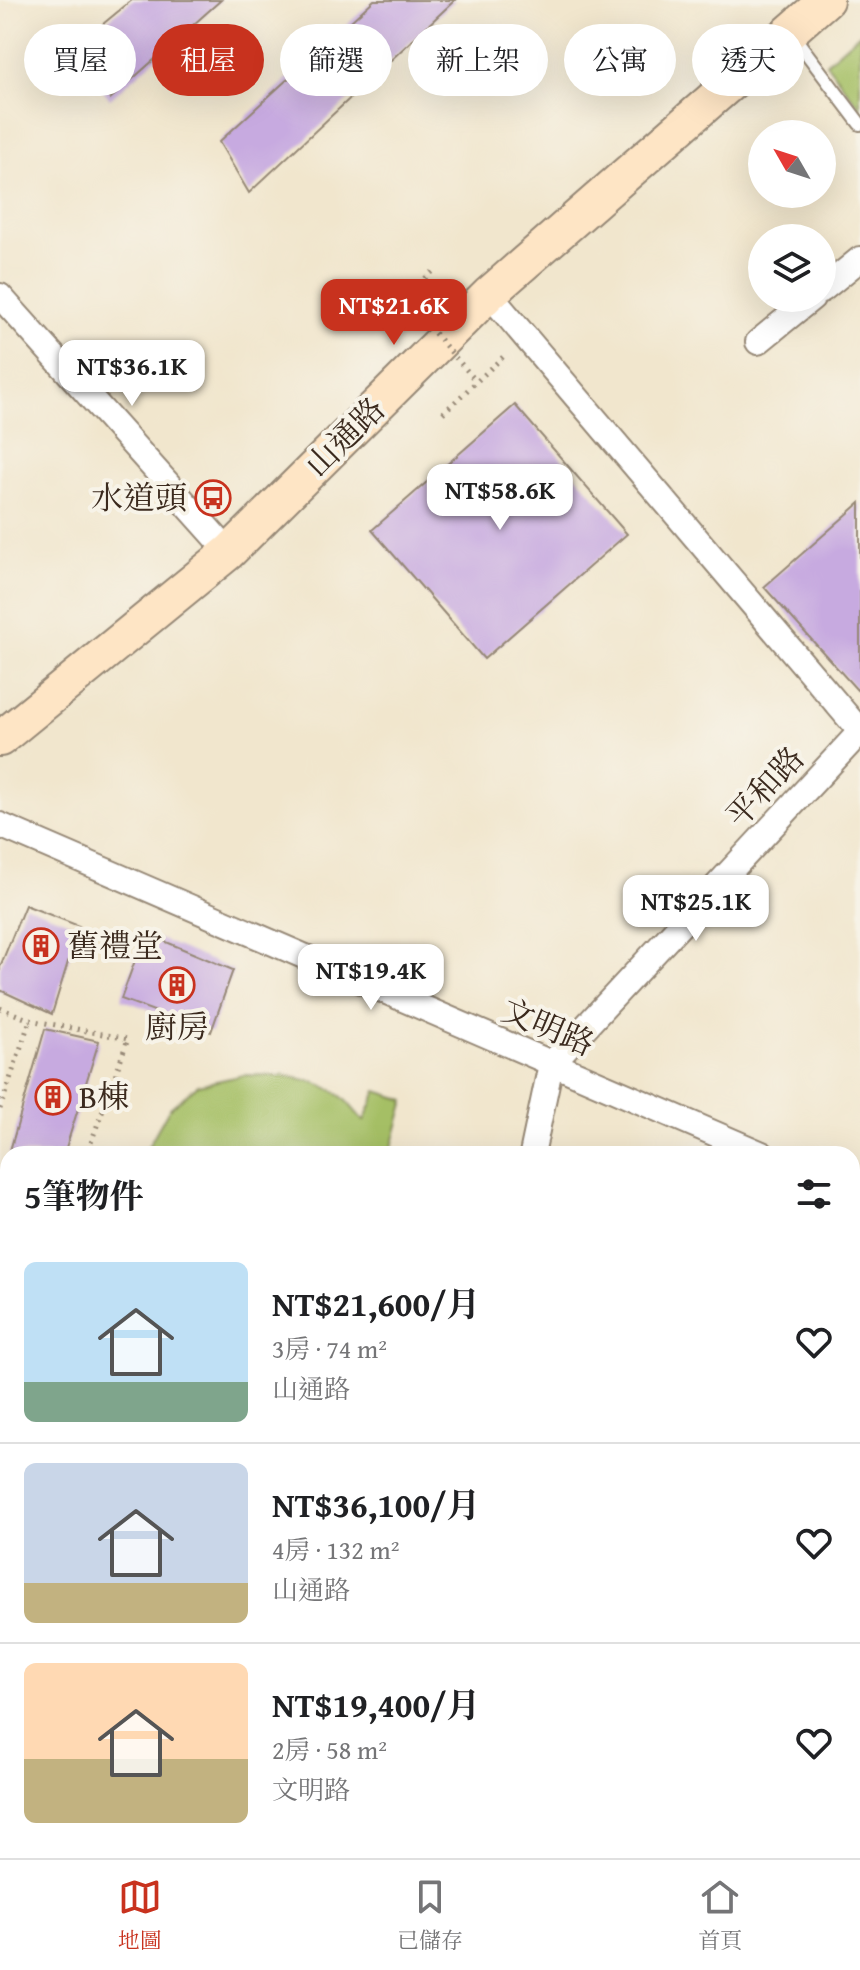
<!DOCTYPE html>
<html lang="zh-TW">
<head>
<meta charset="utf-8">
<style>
  :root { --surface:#fff; --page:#f6f6f6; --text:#202124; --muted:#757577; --line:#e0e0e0; --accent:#c8321e }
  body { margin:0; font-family:"Gentium Book Plus","Noto Serif TC",serif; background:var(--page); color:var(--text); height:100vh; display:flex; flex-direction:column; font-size:30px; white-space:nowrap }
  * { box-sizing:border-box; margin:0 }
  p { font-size:26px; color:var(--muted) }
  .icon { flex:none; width:44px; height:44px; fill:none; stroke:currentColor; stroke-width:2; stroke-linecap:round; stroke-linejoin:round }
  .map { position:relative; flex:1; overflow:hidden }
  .side { position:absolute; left:0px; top:1146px; width:860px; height:712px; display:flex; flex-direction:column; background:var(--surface); border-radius:24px 24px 0 0; box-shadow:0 8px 32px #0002 }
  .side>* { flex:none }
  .banner { position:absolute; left:24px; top:24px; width:812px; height:72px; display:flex; gap:16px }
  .needle { width:52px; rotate:309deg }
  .fabs { position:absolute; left:748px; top:120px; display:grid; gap:16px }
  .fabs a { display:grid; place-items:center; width:88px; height:88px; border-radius:50%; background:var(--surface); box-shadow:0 8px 32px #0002; font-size:40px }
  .price { position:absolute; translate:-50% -68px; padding:0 18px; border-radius:16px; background:#fff; color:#222; font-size:26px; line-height:52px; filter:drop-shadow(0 2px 4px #0008) }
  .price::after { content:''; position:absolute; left:50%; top:48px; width:24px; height:18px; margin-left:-12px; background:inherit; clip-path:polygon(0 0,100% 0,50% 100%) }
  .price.active { background:var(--accent); color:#fff }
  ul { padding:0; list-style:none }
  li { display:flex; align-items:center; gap:24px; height:200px; padding:0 24px }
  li+li { border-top:2px solid var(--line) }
  li span { display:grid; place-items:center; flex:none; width:224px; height:160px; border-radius:12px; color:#555 }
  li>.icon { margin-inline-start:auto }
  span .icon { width:96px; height:96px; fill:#fffc; stroke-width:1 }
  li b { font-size:34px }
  h2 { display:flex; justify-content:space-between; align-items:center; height:96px; padding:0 24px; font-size:34px }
  .pill { padding:0 28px; border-radius:36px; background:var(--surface); box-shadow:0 8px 32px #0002; font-size:28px; line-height:72px }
  .pill.active { background:var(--accent); color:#fff }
  .dock { display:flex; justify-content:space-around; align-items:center; height:112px; border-top:2px solid var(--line); background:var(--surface); font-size:22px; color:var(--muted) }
  .dock a { display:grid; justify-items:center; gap:4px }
  .dock .active { color:var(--accent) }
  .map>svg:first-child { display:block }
</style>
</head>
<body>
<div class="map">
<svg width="860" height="1858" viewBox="0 0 860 1858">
  <rect width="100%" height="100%" fill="#f7f3e8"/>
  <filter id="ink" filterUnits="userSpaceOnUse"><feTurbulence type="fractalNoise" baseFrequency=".0125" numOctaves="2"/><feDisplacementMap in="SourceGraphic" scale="16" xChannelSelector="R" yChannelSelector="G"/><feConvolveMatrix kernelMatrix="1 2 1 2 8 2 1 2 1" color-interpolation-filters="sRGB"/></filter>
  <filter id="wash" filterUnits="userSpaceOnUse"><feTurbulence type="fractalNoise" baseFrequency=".006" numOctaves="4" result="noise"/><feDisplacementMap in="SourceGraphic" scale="32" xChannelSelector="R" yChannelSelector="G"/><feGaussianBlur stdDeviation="1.8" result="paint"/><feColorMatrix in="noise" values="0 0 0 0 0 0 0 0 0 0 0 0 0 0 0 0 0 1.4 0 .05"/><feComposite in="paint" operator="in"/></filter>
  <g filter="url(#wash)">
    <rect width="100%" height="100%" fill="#f1e6cd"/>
    <!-- green -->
    <g fill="#a5bf65" stroke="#707442" stroke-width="2">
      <path d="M860,33V108L826,63Z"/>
      <path d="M244,1075C277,1075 315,1075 342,1097C350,1104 357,1114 364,1121L377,1091L405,1100L390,1154H144L169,1109L198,1085Z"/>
    </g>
    <g id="blocks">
      <!-- building -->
      <g fill="#c7aae0">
        <path d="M132,0H221L110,99L69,52Z"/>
        <path d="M374,0H455L249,193L219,142Z"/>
        <path d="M515,405L627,534L484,659L372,530Z"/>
        <path d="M860,503V687L857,690L764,587Z"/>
        <path d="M25,905L79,926L52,1014L0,990V967Z"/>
        <path d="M145,933L233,970L211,1032L121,999Z"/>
        <path d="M45,1029L99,1041L64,1154H9Z"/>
        <path d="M7,1159L8,1333L1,1356L0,1183Z"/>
        <path d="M7,1559L8,1560V1774L0,1772V1587Z"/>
        <path d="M9,1850H46L44,1858H8Z"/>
        <path d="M52,1850H137L135,1858H51Z"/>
      </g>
    </g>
  </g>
  <g filter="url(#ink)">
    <use href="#blocks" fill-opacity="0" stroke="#968876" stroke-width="2"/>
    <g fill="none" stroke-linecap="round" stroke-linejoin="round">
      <defs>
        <g id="service">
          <path d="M792,34L860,124"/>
          <path d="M852,1341L860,1323"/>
        </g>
        <g id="minor">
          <path d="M822,290L860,259"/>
          <path d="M489,294L860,731"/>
          <path d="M0,296L229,552"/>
          <path d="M758,342L812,298"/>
          <path d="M0,825L762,1154"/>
          <path d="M532,1154L551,1064L860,732"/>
          <path d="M852,1193L860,1196"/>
          <path d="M852,1548L860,1536"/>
          <path d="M852,1639L860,1646"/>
          <path d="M380,1858L382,1850"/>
          <path d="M677,1858L681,1850"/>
        </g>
        <path id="secondary" d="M0,739L229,552L489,294L826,0"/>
      </defs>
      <!-- service casing -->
      <use href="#service" stroke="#968876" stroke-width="16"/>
      <!-- minor casing -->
      <use href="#minor" stroke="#968876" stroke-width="28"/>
      <!-- secondary casing -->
      <use href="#secondary" stroke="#968876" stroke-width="38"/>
      <!-- path -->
      <g stroke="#968876" stroke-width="5" stroke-dasharray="2 6" stroke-linecap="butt">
        <path d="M371,326L437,268"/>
        <path d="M443,413L505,355"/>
        <path d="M0,1008L30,1020L128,1039L87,1154"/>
        <path d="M0,1109L30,1020"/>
        <path d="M0,1402L8,1379"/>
        <path d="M0,1446L8,1447"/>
      </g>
      <!-- service -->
      <use href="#service" stroke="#fff" stroke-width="12"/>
      <!-- minor -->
      <use href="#minor" stroke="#fff" stroke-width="24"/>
      <!-- secondary -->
      <use href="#secondary" stroke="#fee5c5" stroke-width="34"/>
      <!-- path-bridge -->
      <path stroke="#968876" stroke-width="5" stroke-dasharray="2 6" stroke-linecap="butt" d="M403,297L476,381"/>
    </g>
  </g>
  <!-- icons -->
  <defs>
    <symbol id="bus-ring" viewBox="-11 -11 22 22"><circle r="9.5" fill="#f7f3e8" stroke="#c8321e" stroke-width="1.5"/><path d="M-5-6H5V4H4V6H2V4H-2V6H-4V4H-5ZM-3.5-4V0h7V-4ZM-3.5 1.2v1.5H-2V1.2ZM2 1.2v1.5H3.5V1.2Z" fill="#c8321e"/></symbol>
    <symbol id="building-ring" viewBox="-11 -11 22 22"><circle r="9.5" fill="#f7f3e8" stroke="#c8321e" stroke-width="1.5"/><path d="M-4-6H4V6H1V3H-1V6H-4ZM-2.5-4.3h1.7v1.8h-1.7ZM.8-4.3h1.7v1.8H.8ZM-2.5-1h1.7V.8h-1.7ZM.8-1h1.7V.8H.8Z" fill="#c8321e"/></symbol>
  </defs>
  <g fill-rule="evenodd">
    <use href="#bus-ring" x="193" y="478" width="40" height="40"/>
    <use href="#building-ring" x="21" y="926" width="40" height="40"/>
    <use href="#building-ring" x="157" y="965" width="40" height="40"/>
    <use href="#building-ring" x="33" y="1077" width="40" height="40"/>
  </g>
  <g text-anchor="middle" stroke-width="8" stroke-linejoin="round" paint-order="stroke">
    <!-- street labels -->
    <g font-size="32" fill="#3b2a1e" stroke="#f7f3e8">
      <text transform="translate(345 437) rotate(-45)" y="11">山通路</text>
      <text transform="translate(765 787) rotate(-47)" y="11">平和路</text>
      <text transform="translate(548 1027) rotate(23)" y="11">文明路</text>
    </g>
    <!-- poi labels -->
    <g font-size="32" fill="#3b2a1e" stroke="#f7f3e8" text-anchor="start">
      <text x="187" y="509" text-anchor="end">水道頭</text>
      <text x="67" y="957">舊禮堂</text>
      <text x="177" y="1038" text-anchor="middle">廚房</text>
      <text x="79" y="1108">B棟</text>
    </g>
  </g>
</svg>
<div class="fabs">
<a><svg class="needle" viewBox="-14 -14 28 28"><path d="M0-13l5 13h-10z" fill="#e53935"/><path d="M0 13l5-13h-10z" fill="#757577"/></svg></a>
<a><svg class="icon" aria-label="layers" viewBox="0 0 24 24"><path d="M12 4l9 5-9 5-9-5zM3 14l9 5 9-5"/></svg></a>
</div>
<b class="price active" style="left:394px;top:347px">NT$21.6K</b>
<b class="price" style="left:132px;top:408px">NT$36.1K</b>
<b class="price" style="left:500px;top:532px">NT$58.6K</b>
<b class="price" style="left:696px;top:943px">NT$25.1K</b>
<b class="price" style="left:371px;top:1012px">NT$19.4K</b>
<div class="banner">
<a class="pill">買屋</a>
<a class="pill active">租屋</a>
<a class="pill">篩選</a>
<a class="pill">新上架</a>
<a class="pill">公寓</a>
<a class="pill">透天</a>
</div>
<section class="side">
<h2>5筆物件<svg class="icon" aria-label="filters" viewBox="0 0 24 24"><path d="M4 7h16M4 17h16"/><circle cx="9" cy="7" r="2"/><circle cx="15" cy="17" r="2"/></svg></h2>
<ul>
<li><span style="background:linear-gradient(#bfe0f5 75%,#7fa58c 0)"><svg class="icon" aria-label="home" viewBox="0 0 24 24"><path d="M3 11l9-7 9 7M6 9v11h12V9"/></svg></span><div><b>NT$21,600/月</b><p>3房 · 74 m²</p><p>山通路</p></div><svg class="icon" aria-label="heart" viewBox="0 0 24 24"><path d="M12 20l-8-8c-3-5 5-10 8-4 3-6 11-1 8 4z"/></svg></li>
<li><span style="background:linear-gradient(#c9d6e8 75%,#c2b280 0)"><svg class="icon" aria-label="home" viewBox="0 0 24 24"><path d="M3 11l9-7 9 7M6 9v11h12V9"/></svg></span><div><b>NT$36,100/月</b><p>4房 · 132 m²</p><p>山通路</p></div><svg class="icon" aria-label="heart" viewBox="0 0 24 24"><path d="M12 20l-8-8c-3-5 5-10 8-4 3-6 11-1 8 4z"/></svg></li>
<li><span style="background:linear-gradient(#ffd9b3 60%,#c2b280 0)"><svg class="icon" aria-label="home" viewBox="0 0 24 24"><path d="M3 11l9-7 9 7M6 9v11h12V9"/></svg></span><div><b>NT$19,400/月</b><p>2房 · 58 m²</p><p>文明路</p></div><svg class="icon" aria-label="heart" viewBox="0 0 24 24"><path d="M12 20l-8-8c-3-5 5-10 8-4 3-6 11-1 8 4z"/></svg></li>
</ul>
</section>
</div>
<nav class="dock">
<a class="active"><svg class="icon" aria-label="map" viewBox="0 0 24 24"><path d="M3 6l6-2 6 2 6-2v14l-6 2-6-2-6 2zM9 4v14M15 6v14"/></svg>地圖</a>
<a><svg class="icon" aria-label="saved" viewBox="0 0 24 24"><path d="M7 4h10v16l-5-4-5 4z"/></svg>已儲存</a>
<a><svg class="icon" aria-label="home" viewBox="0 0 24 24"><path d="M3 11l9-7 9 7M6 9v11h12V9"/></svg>首頁</a>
</nav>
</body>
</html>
